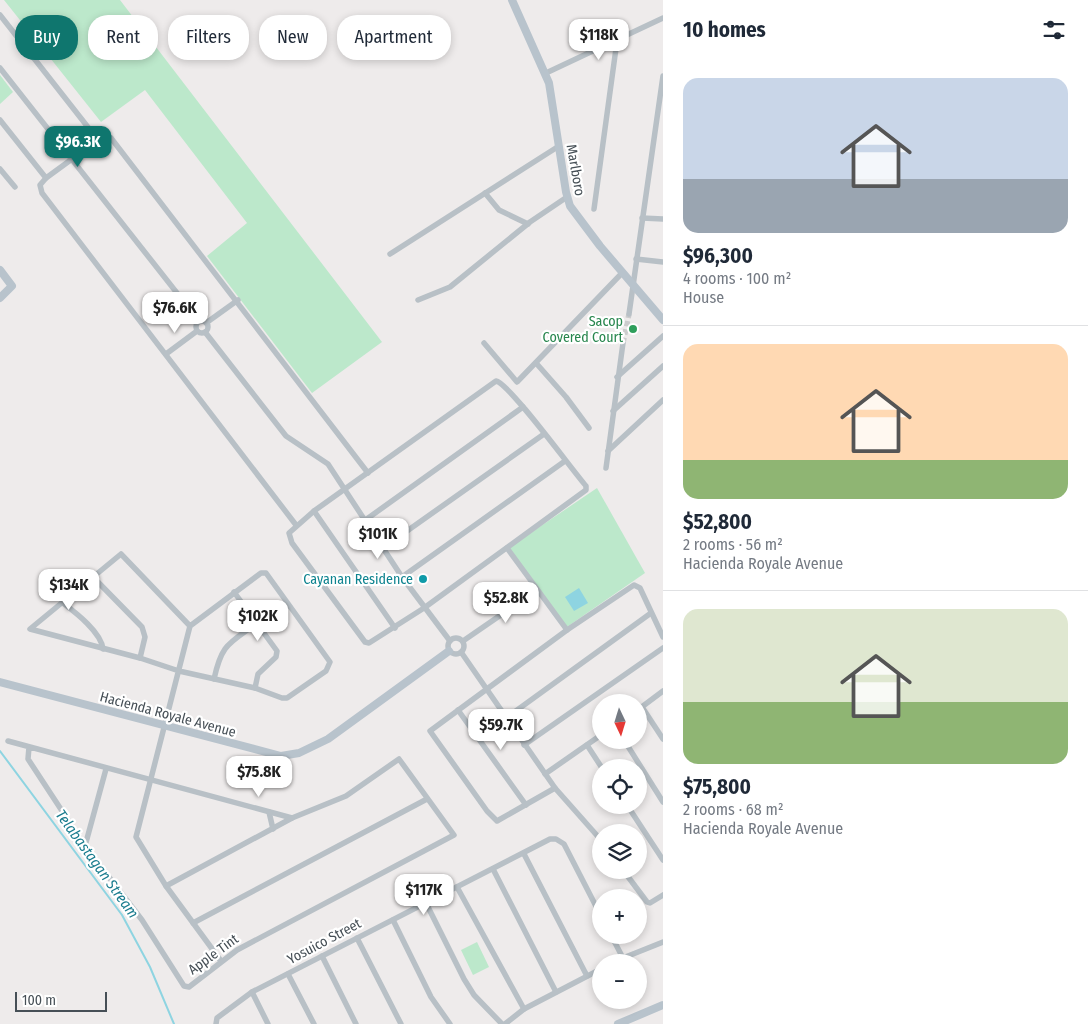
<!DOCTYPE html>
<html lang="en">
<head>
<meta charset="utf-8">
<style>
  :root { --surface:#fff; --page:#f2f2f3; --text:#1f2937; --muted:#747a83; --line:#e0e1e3; --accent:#0f766e }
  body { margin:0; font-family:"Fira Sans Condensed",sans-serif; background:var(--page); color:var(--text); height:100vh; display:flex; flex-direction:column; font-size:19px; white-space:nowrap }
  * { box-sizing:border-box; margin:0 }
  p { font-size:16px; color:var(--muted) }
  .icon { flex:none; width:28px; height:28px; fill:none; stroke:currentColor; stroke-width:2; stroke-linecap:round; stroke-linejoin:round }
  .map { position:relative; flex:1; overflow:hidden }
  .details { display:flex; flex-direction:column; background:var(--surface); width:425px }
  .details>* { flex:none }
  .hud { position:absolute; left:15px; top:15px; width:475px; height:45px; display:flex; gap:10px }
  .needle { width:32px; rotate:176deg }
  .buttons { position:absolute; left:592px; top:694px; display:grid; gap:10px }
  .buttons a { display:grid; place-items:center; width:55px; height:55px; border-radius:50%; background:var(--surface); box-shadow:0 2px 8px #0003; font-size:25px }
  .scale { position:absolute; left:15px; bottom:12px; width:92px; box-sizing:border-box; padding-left:5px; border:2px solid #464f56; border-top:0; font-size:14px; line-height:18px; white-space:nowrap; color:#464f56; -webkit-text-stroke:4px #fff; paint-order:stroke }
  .price { position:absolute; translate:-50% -42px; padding:0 11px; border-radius:10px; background:#fff; color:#222; font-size:16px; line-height:32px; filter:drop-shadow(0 1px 2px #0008) }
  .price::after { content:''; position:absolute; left:50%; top:30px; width:15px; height:11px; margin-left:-8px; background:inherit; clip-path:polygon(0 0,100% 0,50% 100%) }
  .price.active { background:var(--accent); color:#fff }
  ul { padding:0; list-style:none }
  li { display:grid; align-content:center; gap:10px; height:265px; padding:0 20px }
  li+li { border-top:1px solid var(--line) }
  li span { display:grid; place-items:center; height:155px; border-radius:15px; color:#555 }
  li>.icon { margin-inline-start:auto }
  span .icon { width:90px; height:90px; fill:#fffc; stroke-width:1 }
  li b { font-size:21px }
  h2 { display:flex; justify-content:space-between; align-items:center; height:60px; padding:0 20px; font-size:21px }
  .tag { padding:0 18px; border-radius:20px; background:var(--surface); box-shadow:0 2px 8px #0003; font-size:18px; line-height:45px }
  .tag.active { background:var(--accent); color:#fff }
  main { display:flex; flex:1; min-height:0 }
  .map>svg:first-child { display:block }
</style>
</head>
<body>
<main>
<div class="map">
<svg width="663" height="1024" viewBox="0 0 663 1024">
  <rect width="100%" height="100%" fill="#eeebeb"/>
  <!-- green -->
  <g fill="#bce8cb">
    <path d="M4,0H120L382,342L312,393L207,256L247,223L145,90L101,122Z"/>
    <path d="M0,75L13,92L0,104Z"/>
    <path d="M597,488L645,573L564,629L507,549Z"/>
    <path d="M477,942L489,967L473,975L461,950Z"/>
  </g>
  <!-- water -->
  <path fill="#8ed4e1" d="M579,588L588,603L574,611L565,597Z"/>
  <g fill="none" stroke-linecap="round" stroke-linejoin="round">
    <!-- stream -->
    <path stroke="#8ed4e1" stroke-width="2" d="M0,751L122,915L150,967L174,1024"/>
    <!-- street-tunnel -->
    <path stroke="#cccccd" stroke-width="5.5" stroke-dasharray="5.5 3" stroke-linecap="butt" d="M623,343L629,314"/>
    <!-- street -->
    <g stroke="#b8c0c6" stroke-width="5.5">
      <path d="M0,15L98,140L105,135L111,138L368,473"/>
      <path d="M0,68L199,321"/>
      <path d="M546,73L663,18"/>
      <path d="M0,120L46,178L40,185L42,193L296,525"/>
      <path d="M0,169L15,187"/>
      <path d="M46,178L98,140"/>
      <path d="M485,193L499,210L528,224"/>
      <path d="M594,209L617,41"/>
      <path d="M642,218L663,219"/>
      <path d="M390,254L559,146"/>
      <path d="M636,259L663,262"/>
      <path d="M418,300L450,287L530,222L567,197"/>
      <path d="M629,314L663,76"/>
      <circle cx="202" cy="327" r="6"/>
      <path d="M206,323L238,300"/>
      <path d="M205,332L286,436L328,464L402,577L450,641"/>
      <path d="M484,343L517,382L623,272"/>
      <path d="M166,354L197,331"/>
      <path d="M536,363L566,397L589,428"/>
      <path d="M617,377L663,336"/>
      <path d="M496,381C509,383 572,470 586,486V490L424,608L369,643L365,642L292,543L289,533L314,511Z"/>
      <path d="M613,411L663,366"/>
      <path d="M608,451L663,400"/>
      <path d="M606,468L623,343"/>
      <path d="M314,511L395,628"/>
      <path d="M364,521L523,407"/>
      <path d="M383,548L544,434"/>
      <path d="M507,548L567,630"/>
      <path d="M402,577L565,461"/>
      <path d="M94,578L142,627L145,637L140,658"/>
      <path d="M234,592L277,651L276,657L258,674L255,688"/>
      <path d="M63,603C76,613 101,632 103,649"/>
      <path d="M190,626L121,554L30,629L140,658L179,671L255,688L282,698H287L326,671L330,662L266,573H261L190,626L136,837L166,886L221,961"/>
      <circle cx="456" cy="646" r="8"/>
      <path d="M463,641L537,590"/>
      <path d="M461,652L555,788"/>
      <path d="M214,679C222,643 229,644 257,623"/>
      <path d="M642,707L663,739"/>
      <path d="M639,709L663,691"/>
      <path d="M458,710L526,805"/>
      <path d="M506,718L651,613"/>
      <path d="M624,740L663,802"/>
      <path d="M8,741L292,818L346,796L399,759L454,835L237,950L189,987L184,986L142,920L85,846L28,759L29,747"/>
      <path d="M524,745L663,648"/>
      <path d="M587,745L602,768"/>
      <path d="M545,774L601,735"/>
      <path d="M627,805L663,860"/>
      <path d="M269,812L273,829"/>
      <path d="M601,840L555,788L497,821L487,811L430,731L567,630L634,585L640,588L663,637"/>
      <path d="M85,846L106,769"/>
      <path d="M524,854L587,976"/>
      <path d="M493,869L556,992"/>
      <path d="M623,870L647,902L650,903L663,895"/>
      <path d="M166,886L292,818"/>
      <path d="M457,887L524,1009"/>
      <path d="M426,903L464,979L474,995L502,1024"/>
      <path d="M393,920L431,997L450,1024"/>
      <path d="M193,923L427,799"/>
      <path d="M611,935L625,962"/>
      <path d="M357,938L401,1024"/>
      <path d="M322,956L356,1024"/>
      <path d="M613,962L663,942"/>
      <path d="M288,974L314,1024"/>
      <path d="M252,992L268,1024"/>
      <path d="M216,1024L217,1018L252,992L550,839H556L564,844L601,916"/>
      <path d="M505,1024L524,1009L601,969"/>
    </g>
    <!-- secondary -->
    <g stroke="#b8c3cc" stroke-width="8">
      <path d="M512,0L549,83L566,192L570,206L600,246L663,320"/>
      <path d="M0,270L12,286L0,298"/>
      <path d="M0,682L281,756L299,753L328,739L449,651"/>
      <path d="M618,1024L663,1005"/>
    </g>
  </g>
  <!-- markers -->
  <circle fill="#2e9e5b" stroke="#fff" stroke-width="2" cx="633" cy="329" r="5"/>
  <circle fill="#0f9aa8" stroke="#fff" stroke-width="2" cx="423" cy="579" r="5"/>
  <g text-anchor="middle" stroke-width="4.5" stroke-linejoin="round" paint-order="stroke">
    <!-- street labels -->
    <g font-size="14" fill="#464f56" stroke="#fff">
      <text transform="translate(576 170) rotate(80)" y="5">Marlboro</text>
      <text transform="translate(168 714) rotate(15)" y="5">Hacienda Royale Avenue</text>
      <text transform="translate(324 941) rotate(-28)" y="5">Yosuico Street</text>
      <text transform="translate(213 954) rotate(-36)" y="5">Apple Tint</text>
    </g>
    <!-- leisure labels -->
    <g font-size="14" fill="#27864d" stroke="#fff" text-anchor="end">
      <text x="623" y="326">Sacop<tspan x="623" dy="16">Covered Court</tspan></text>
    </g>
    <!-- culture labels -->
    <g font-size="14" fill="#0d838f" stroke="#fff" text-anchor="end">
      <text x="413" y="584">Cayanan Residence</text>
    </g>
    <!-- water labels -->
    <g font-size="15" font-style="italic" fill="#1a7c8e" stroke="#fff">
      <text transform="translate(97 864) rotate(54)" y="5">Telabastagan Stream</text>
    </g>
  </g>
</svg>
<div class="buttons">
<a><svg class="needle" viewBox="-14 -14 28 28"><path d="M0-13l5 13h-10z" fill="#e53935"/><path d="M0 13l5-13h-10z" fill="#747a83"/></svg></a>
<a><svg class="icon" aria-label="locate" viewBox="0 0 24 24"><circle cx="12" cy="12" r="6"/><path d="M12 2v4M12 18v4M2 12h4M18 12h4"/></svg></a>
<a><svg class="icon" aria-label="layers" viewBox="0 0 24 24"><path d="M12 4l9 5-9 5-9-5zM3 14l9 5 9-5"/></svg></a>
<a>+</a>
<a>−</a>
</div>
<div class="scale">100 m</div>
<b class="price" style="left:599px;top:61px">$118K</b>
<b class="price active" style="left:78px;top:168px">$96.3K</b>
<b class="price" style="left:175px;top:334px">$76.6K</b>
<b class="price" style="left:378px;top:560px">$101K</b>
<b class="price" style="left:69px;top:611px">$134K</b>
<b class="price" style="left:506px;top:624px">$52.8K</b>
<b class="price" style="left:258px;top:642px">$102K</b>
<b class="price" style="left:501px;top:751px">$59.7K</b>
<b class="price" style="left:259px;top:798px">$75.8K</b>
<b class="price" style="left:424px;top:916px">$117K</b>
<div class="hud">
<a class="tag active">Buy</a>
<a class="tag">Rent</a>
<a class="tag">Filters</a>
<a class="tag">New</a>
<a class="tag">Apartment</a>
</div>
</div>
<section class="details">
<h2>10 homes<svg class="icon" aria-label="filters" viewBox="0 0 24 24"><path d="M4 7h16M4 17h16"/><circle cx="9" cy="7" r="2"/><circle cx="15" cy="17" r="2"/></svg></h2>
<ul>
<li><span style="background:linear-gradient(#c9d6e8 65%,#9aa5b1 0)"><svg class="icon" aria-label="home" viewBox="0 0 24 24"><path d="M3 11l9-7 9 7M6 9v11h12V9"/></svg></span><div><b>$96,300</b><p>4 rooms · 100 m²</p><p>House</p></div></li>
<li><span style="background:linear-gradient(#ffd9b3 75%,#8fb573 0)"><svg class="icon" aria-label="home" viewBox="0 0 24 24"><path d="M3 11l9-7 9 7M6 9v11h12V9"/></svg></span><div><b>$52,800</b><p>2 rooms · 56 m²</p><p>Hacienda Royale Avenue</p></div></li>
<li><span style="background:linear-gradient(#dfe7d0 60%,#8fb573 0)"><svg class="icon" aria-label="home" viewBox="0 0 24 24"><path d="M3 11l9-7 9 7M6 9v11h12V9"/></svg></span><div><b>$75,800</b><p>2 rooms · 68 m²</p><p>Hacienda Royale Avenue</p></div></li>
</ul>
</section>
</main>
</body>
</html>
